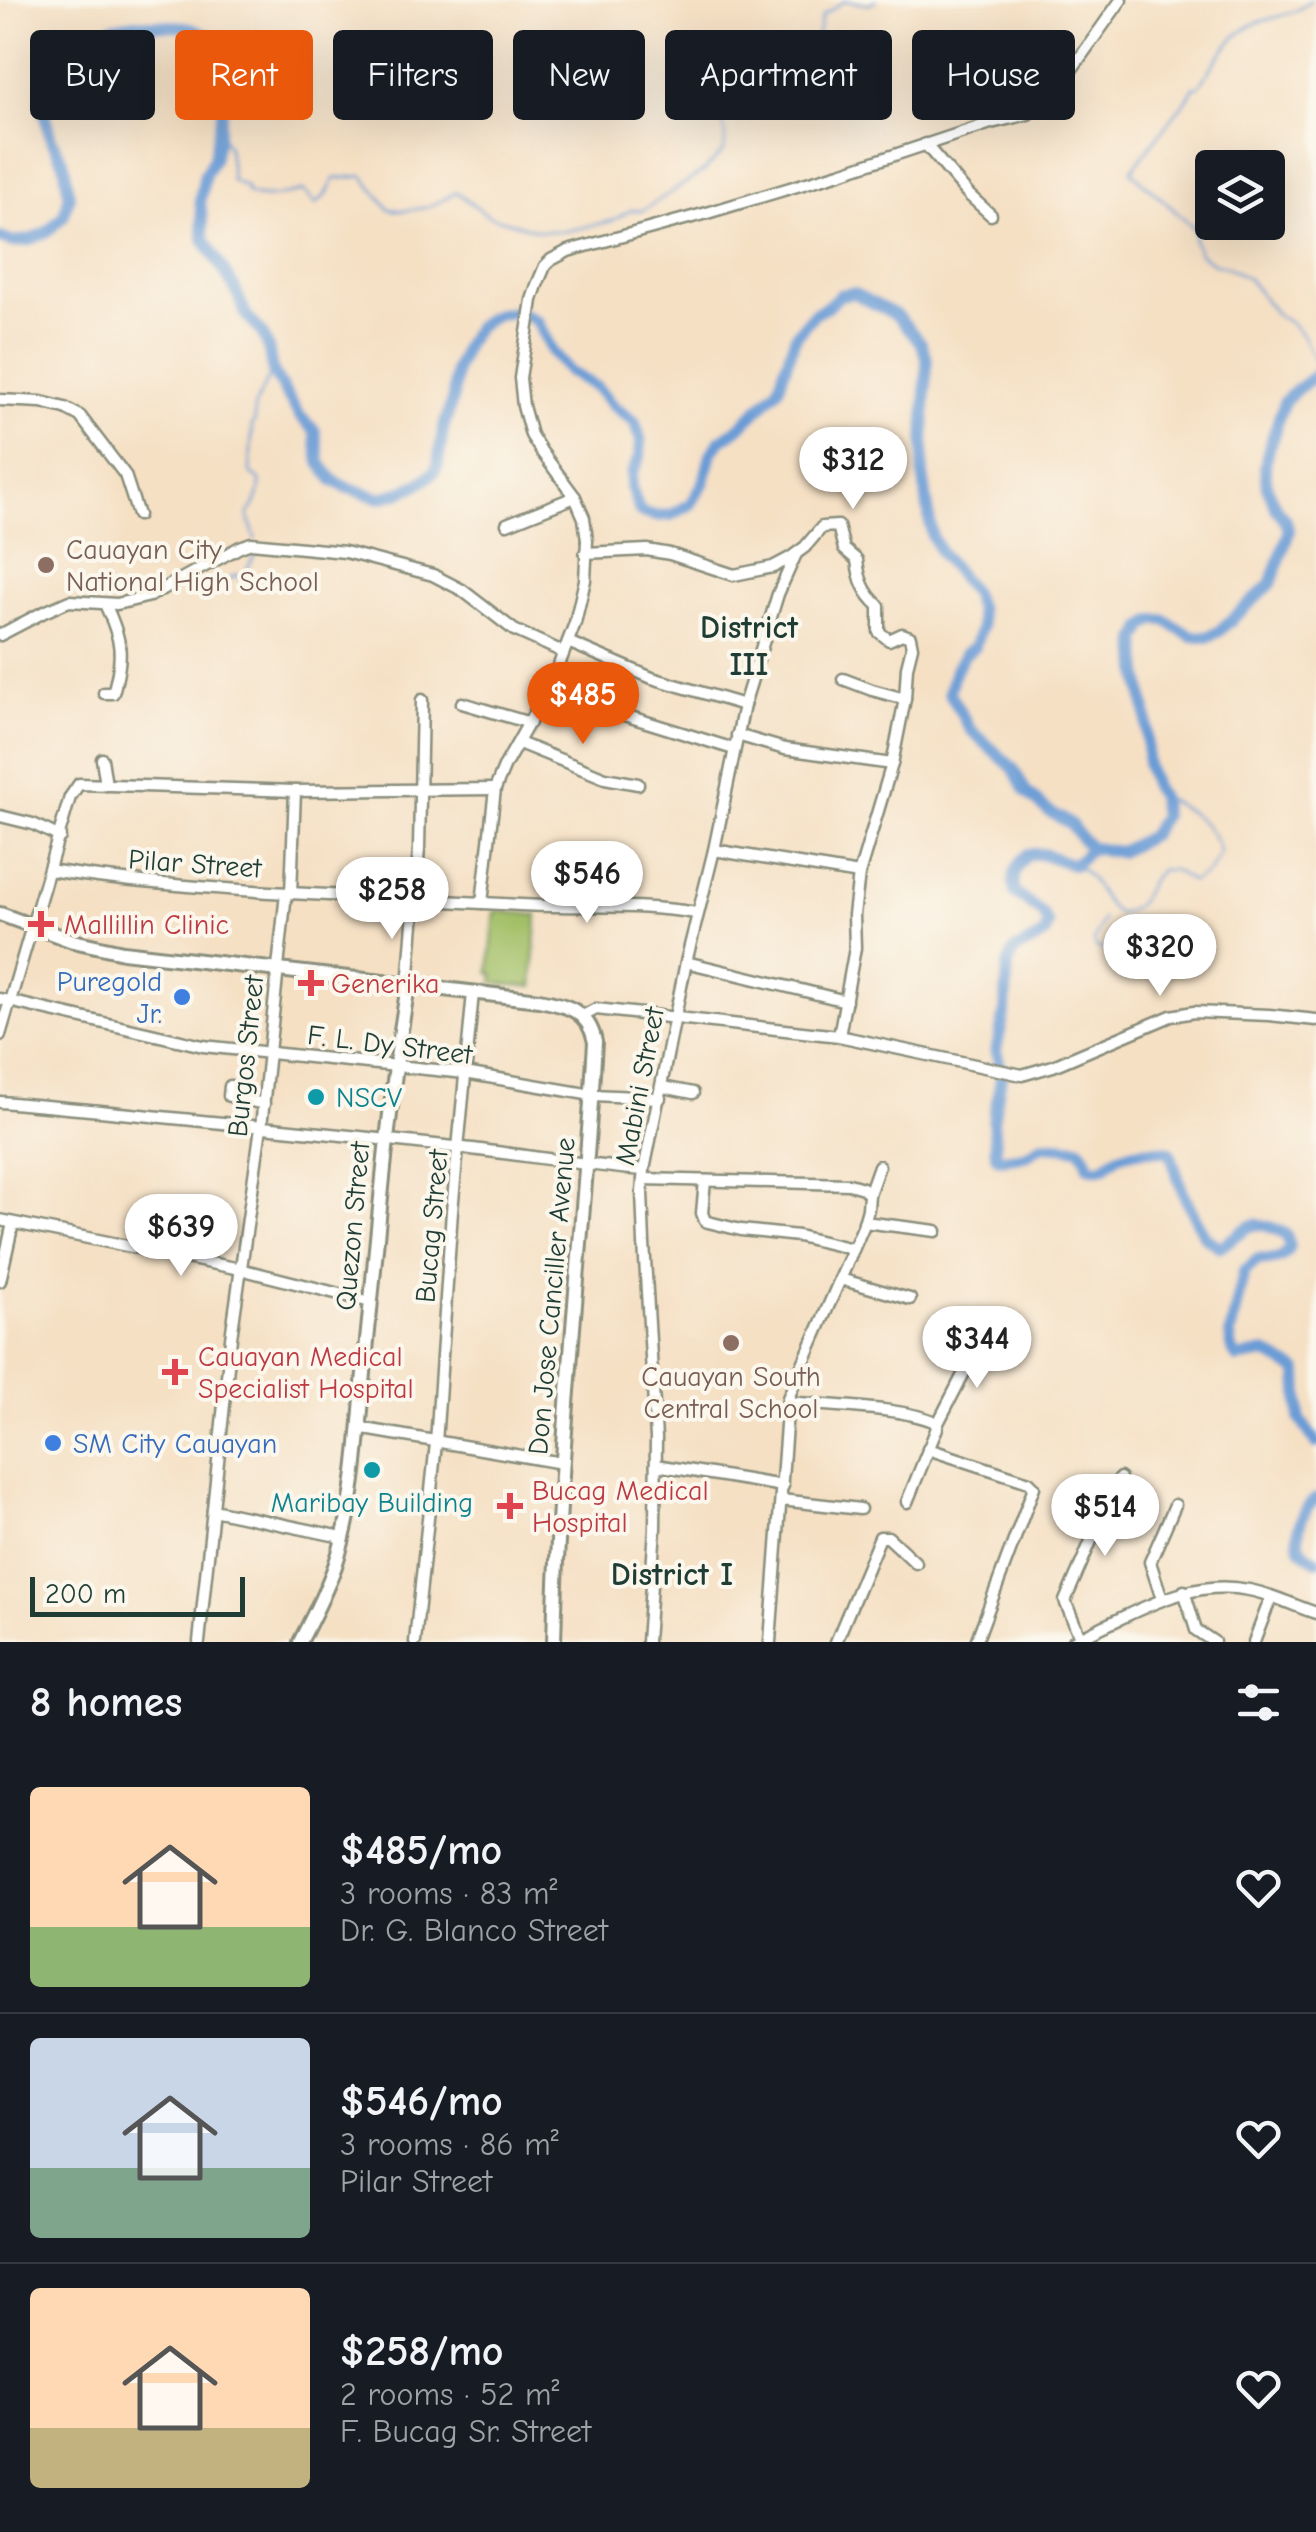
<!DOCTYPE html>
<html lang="en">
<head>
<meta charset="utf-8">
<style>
  :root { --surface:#171b24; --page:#242831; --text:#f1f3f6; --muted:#9ea1a6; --line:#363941; --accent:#ea580c }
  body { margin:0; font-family:"Comic Neue",sans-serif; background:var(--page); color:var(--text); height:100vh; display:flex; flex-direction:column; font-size:38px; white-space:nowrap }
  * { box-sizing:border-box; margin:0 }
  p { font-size:32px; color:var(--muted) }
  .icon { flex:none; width:55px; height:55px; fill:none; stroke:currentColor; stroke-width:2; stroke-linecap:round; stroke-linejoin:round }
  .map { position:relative; height:1642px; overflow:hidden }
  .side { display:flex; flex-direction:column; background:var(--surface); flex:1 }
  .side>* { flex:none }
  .hud { position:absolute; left:30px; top:30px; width:1258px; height:90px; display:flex; gap:20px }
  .controls { position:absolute; left:1195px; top:150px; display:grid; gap:20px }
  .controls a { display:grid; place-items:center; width:90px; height:90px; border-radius:10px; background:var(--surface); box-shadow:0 10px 40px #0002; font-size:50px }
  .scale { position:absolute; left:30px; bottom:25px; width:215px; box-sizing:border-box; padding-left:10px; border:5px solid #1f3d34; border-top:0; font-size:28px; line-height:35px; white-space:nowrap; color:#1f3d34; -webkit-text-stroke:8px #fbf7ec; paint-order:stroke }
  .price { position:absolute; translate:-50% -85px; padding:0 22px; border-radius:35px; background:#fff; color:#222; font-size:32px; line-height:65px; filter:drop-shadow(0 2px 5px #0008) }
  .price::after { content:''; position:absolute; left:50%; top:60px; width:30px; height:22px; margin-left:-15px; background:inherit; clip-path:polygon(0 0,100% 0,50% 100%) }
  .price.selected { background:var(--accent); color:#fff }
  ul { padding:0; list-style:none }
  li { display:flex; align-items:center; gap:30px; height:250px; padding:0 30px }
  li+li { border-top:2px solid var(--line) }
  li span { display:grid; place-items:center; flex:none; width:280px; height:200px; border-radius:10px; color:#555 }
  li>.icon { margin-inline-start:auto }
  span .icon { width:120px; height:120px; fill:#fffc; stroke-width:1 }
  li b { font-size:42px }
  h2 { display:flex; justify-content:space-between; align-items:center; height:120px; padding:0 30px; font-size:42px }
  .tag { padding:0 35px; border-radius:10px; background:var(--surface); box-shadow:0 10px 40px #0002; font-size:35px; line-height:90px }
  .tag.selected { background:var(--accent); color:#fff }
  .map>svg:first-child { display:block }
</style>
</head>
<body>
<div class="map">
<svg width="1316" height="1642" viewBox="0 0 1316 1642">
  <rect width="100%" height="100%" fill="#fbf7ec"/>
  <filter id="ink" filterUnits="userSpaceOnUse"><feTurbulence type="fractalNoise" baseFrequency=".01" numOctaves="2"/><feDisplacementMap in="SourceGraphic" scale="20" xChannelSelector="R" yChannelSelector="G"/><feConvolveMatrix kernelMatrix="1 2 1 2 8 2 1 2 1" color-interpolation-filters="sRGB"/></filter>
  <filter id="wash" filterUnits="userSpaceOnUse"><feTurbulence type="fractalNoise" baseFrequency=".0048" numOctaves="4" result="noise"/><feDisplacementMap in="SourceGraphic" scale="40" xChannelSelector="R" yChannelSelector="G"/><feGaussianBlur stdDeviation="2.25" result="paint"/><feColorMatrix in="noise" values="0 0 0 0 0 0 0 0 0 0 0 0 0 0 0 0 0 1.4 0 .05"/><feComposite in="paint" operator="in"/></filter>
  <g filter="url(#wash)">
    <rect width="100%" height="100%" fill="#f5e0c4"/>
    <!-- green -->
    <path fill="#a2bf66" stroke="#607e4d" stroke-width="2.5" d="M495,911L537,915L533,987L493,983L494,974L489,973Z"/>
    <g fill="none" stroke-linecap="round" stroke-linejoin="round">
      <!-- stream -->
      <g stroke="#6b9cd5" stroke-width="2.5">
        <path d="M1311,0C1294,17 1273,15 1252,25C1228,37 1215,64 1199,86L1194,87C1192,93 1183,106 1178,110L1131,171L1195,229L1194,240L1200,254L1214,264L1228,267L1248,279L1277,315L1292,324L1303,336L1316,364"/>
        <path d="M218,130L228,147L232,181L245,186L248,194C267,201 284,194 304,191L316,204L326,195L335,179L363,176L389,209C414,214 435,206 456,192L489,216L540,231H566L612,221L631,210L642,211L704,171L724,151L726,134L718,107L720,86L744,66L761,57L799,63L814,50L822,16L844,1L870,4L876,0"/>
        <path d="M255,539L248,514C256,505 261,492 260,480L250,473L252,425L255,420L254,408L272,369"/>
        <path d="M216,592L233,576L240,575L239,578L242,579L255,554V547"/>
        <path d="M1073,865C1096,873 1099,903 1119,914C1150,904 1138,889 1161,870H1173L1192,882L1208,873L1220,853C1212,821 1188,810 1160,796"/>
        <path d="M1103,919L1094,941L1096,948L1122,954L1130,946L1134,935L1131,927"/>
      </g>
      <!-- river -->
      <g stroke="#6b9cd5" stroke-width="12">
        <path d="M0,238L12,242L30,240L48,231L64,215L69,196L64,163L51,139L41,100L45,82L57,62L112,28L136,24L186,27L212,37L225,60L227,83L214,158L205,174L200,200L204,239L235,289L246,315L262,333L268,347L272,369L278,381L300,416L315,431L320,463L333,480L345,487L380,498L401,492L421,483L434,472L438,465L443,430L453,397L456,369L465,346L476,328L486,320L497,314L519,312L537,321L553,353L569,372L596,387L612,405L635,422L641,441L640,457L632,473L631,487L640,512L656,516L671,515L691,504L704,482L711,454L719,442L739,428L778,389L796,335L814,314L828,306L840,295L853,293L896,315L921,343L927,359L923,473L932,536L941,553L973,593L978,606L981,626L975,646L965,654L955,670L949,692L970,729L1013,768L1026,792L1048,811L1071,824L1082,840L1092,848L1120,852L1150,836L1163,816L1160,796L1154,787L1147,765V717L1139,672L1137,640L1144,627L1153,620H1165L1191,636L1207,637L1218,632L1271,584L1289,532L1286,521L1276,508L1267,487L1265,466L1267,455L1284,402L1295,391L1316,375"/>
        <path d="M1092,848L1073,865L1043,854H1028C1015,867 1011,875 1015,893L1042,913L1048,924L1044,935L1014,951L1008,965L1005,1010L996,1051L1002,1072L993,1121L996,1155L999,1159L1025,1156L1043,1145L1080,1148L1086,1157L1089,1167C1106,1172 1106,1162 1119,1156C1134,1150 1154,1149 1170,1152L1183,1193L1205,1237L1220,1247C1252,1227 1248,1215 1286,1234L1290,1246C1283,1261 1272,1260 1258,1259L1244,1271L1230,1335L1232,1349L1237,1358L1266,1353L1298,1371L1300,1419L1316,1443"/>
        <path d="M1316,1499C1304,1508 1296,1527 1299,1543C1301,1552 1310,1557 1316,1561"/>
      </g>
    </g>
  </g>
  <g filter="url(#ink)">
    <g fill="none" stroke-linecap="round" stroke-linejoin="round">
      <defs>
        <g id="minor">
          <path d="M925,144L969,195L991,215"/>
          <path d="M0,400L41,402L65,408L80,416L125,475L138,515"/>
          <path d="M507,524L575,497"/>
          <path d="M585,553L647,550L670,554L734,575L773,567L790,558L805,547L822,527L838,526L844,549L857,560C859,579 864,593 879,606V632L889,640L902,634L910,637L912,647L907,667L905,699L892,764L859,874L854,915L855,948L839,1036"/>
          <path d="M0,635L42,613L69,601L117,604L150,596L240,547L251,543L345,552L433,575L462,590L514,630L563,652"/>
          <path d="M568,642L652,678L744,705"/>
          <path d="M554,678L624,715L734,749"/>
          <path d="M843,679L872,690L905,699"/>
          <path d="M104,693H113C124,655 122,640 105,604"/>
          <path d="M462,703L530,723"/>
          <path d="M737,735L785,749L892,764"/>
          <path d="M519,743L605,778L638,784"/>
          <path d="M102,759L106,785"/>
          <path d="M0,816L33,824L60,837"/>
          <path d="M714,850L859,874"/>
          <path d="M49,870C123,882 196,887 270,892C353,897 437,901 521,905C580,908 639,903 696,913"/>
          <path d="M291,893L295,791"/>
          <path d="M482,903L495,789L505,765L554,678L575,623L585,580L587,540L584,518L575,497L541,451L531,435L523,406L520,378L532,300L537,285L545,266L551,260L568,251L707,213L840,173L991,123L1028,114L1057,90L1121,0"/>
          <path d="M686,962L846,1001"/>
          <path d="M408,986L419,848L422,700"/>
          <path d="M0,999L203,1046L465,1073L592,1095L660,1098"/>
          <path d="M583,1016L596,1009L839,1036L1022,1075L1053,1066L1171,1016L1194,1012L1269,1015L1316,1020"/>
          <path d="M0,1035L70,797L79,784L295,791L495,789"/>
          <path d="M230,1086L229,1096L264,1104"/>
          <path d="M663,1087L693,1093"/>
          <path d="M0,1102C152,1115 303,1131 455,1147C518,1154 581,1165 644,1170"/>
          <path d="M643,1179L849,1184L863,1188L869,1194"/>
          <path d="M705,1181L702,1213L705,1221L708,1222L741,1230L798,1236L853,1249"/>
          <path d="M0,1220L240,1269L371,1302"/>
          <path d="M864,1222L936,1231"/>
          <path d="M840,1279L910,1299"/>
          <path d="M0,1281L13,1223"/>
          <path d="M788,1402C827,1406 902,1407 935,1422L937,1428L907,1502"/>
          <path d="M937,1425L982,1338"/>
          <path d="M359,1428L562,1463"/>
          <path d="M928,1449L1029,1482L1034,1487L976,1642"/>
          <path d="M656,1465L783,1486"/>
          <path d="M781,1500L860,1509"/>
          <path d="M213,1510L342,1537"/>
          <path d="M1184,1591L1196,1630L1214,1642"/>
          <path d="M1162,1599L1150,1562L1175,1505"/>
          <path d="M1080,1637L1065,1601L1114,1488L1120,1478"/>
          <path d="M199,1642L231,1338L261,1127L286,893"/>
          <path d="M415,1642L436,1443L452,1211L473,993"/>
          <path d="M647,1642L655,1528L656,1438L644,1243L642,1192L644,1170L686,962L714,850L744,705L778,594L796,554"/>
          <path d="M770,1642L788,1398L863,1227L868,1209L869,1194L879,1166"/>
          <path d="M836,1642L880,1537H888L916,1563"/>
          <path d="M1072,1642C1088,1633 1105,1626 1121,1618C1163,1598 1202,1581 1249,1590C1272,1594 1294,1606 1316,1613"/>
          <path d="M1254,1642L1271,1597"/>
        </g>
        <g id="major">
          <path d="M0,914L73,941L123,952L539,1000C567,1005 589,1011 595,1042C583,1242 559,1442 554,1642"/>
          <path d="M300,1642C313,1617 326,1592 335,1566C359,1495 359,1415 367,1341C379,1222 388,1104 408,986"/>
        </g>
      </defs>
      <!-- minor casing -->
      <use href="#minor" stroke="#8a8e7c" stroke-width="15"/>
      <!-- major casing -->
      <use href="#major" stroke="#8a8e7c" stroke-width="18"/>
      <!-- minor -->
      <use href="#minor" stroke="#fff" stroke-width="10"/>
      <!-- major -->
      <use href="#major" stroke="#fff" stroke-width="12"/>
    </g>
  </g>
  <!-- markers -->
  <g fill="#8d6e63" stroke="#fbf7ec" stroke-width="4">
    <circle cx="46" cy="565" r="10"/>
    <circle cx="731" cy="1343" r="10"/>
  </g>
  <g fill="#e0444e" stroke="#fbf7ec" stroke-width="4">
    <path d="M36 909h10v10h10v10h-10v10h-10v-10h-10v-10h10z"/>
    <path d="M306 968h10v10h10v10h-10v10h-10v-10h-10v-10h10z"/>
    <path d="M170 1357h10v10h10v10h-10v10h-10v-10h-10v-10h10z"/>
    <path d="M505 1491h10v10h10v10h-10v10h-10v-10h-10v-10h10z"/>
  </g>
  <g fill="#3f7fe0" stroke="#fbf7ec" stroke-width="4">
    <circle cx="182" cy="997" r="10"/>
    <circle cx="53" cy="1443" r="10"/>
  </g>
  <g fill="#0f9aa8" stroke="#fbf7ec" stroke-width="4">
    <circle cx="316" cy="1097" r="10"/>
    <circle cx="372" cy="1470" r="10"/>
  </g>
  <g text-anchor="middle" stroke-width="8" stroke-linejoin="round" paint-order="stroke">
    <!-- education labels -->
    <g font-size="28" fill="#785e54" stroke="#fbf7ec" text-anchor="start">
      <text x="66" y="559">Cauayan City<tspan x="66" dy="32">National High School</tspan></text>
      <text x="731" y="1386" text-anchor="middle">Cauayan South<tspan x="731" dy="32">Central School</tspan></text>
    </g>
    <!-- street labels -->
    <g font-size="28" fill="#1f3d34" stroke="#fbf7ec">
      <text transform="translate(195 863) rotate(4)" y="10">Pilar Street</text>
      <text transform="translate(390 1044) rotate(7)" y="10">F. L. Dy Street</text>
      <text transform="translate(245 1056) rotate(-84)" y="10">Burgos Street</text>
      <text transform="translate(639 1086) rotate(-79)" y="10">Mabini Street</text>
      <text transform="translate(352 1226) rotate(-85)" y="10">Quezon Street</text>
      <text transform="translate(431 1226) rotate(-85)" y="10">Bucag Street</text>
      <text transform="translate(551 1296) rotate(-85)" y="10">Don Jose Canciller Avenue</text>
    </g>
    <!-- health labels -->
    <g font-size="28" fill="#be3a42" stroke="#fbf7ec" text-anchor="start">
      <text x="64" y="934">Mallillin Clinic</text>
      <text x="331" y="993">Generika</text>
      <text x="198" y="1366">Cauayan Medical<tspan x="198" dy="32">Specialist Hospital</tspan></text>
      <text x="532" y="1500">Bucag Medical<tspan x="532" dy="32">Hospital</tspan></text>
    </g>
    <!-- shop labels -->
    <g font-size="28" fill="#366cbe" stroke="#fbf7ec" text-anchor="end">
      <text x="162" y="991">Puregold<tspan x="162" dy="32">Jr.</tspan></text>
      <text x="73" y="1453" text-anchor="start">SM City Cauayan</text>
    </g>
    <!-- culture labels -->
    <g font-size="28" fill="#0d838f" stroke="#fbf7ec" text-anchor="start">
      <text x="336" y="1107">NSCV</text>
      <text x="372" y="1512" text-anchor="middle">Maribay Building</text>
    </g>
    <!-- quarter labels -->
    <g font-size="32" font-weight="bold" fill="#1f3d34" stroke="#fbf7ec">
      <text x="749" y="638">District<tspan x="749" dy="37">III</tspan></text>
      <text x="672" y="1585">District I</text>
    </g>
  </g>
</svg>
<div class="controls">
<a><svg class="icon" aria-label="layers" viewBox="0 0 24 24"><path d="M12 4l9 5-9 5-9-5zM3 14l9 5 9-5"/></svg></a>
</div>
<div class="scale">200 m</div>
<b class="price" style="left:853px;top:512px">$312</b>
<b class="price selected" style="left:583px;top:747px">$485</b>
<b class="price" style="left:587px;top:926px">$546</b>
<b class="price" style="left:392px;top:942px">$258</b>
<b class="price" style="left:1160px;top:999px">$320</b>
<b class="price" style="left:181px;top:1279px">$639</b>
<b class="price" style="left:977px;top:1391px">$344</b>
<b class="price" style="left:1105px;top:1559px">$514</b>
<div class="hud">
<a class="tag">Buy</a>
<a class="tag selected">Rent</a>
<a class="tag">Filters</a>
<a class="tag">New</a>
<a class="tag">Apartment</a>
<a class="tag">House</a>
</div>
</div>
<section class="side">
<h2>8 homes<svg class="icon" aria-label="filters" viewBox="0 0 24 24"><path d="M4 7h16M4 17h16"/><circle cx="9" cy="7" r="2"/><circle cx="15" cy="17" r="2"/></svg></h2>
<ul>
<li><span style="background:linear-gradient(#ffd9b3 70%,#8fb573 0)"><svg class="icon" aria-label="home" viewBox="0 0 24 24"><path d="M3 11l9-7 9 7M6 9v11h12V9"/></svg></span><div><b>$485/mo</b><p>3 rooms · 83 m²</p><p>Dr. G. Blanco Street</p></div><svg class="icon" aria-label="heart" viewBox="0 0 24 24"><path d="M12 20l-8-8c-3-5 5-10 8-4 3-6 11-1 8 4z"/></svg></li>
<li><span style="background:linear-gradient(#c9d6e8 65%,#7fa58c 0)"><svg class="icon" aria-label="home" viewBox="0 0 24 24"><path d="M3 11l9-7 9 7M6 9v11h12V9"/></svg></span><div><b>$546/mo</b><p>3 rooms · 86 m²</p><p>Pilar Street</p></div><svg class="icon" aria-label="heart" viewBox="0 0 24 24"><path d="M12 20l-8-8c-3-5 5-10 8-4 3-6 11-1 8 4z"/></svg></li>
<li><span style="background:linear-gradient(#ffd9b3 70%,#c2b280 0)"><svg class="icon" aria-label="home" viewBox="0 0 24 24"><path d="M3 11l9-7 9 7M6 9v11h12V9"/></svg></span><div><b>$258/mo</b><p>2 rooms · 52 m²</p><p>F. Bucag Sr. Street</p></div><svg class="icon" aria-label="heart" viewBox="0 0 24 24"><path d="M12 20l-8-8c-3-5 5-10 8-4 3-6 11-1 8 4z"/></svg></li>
</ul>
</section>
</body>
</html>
